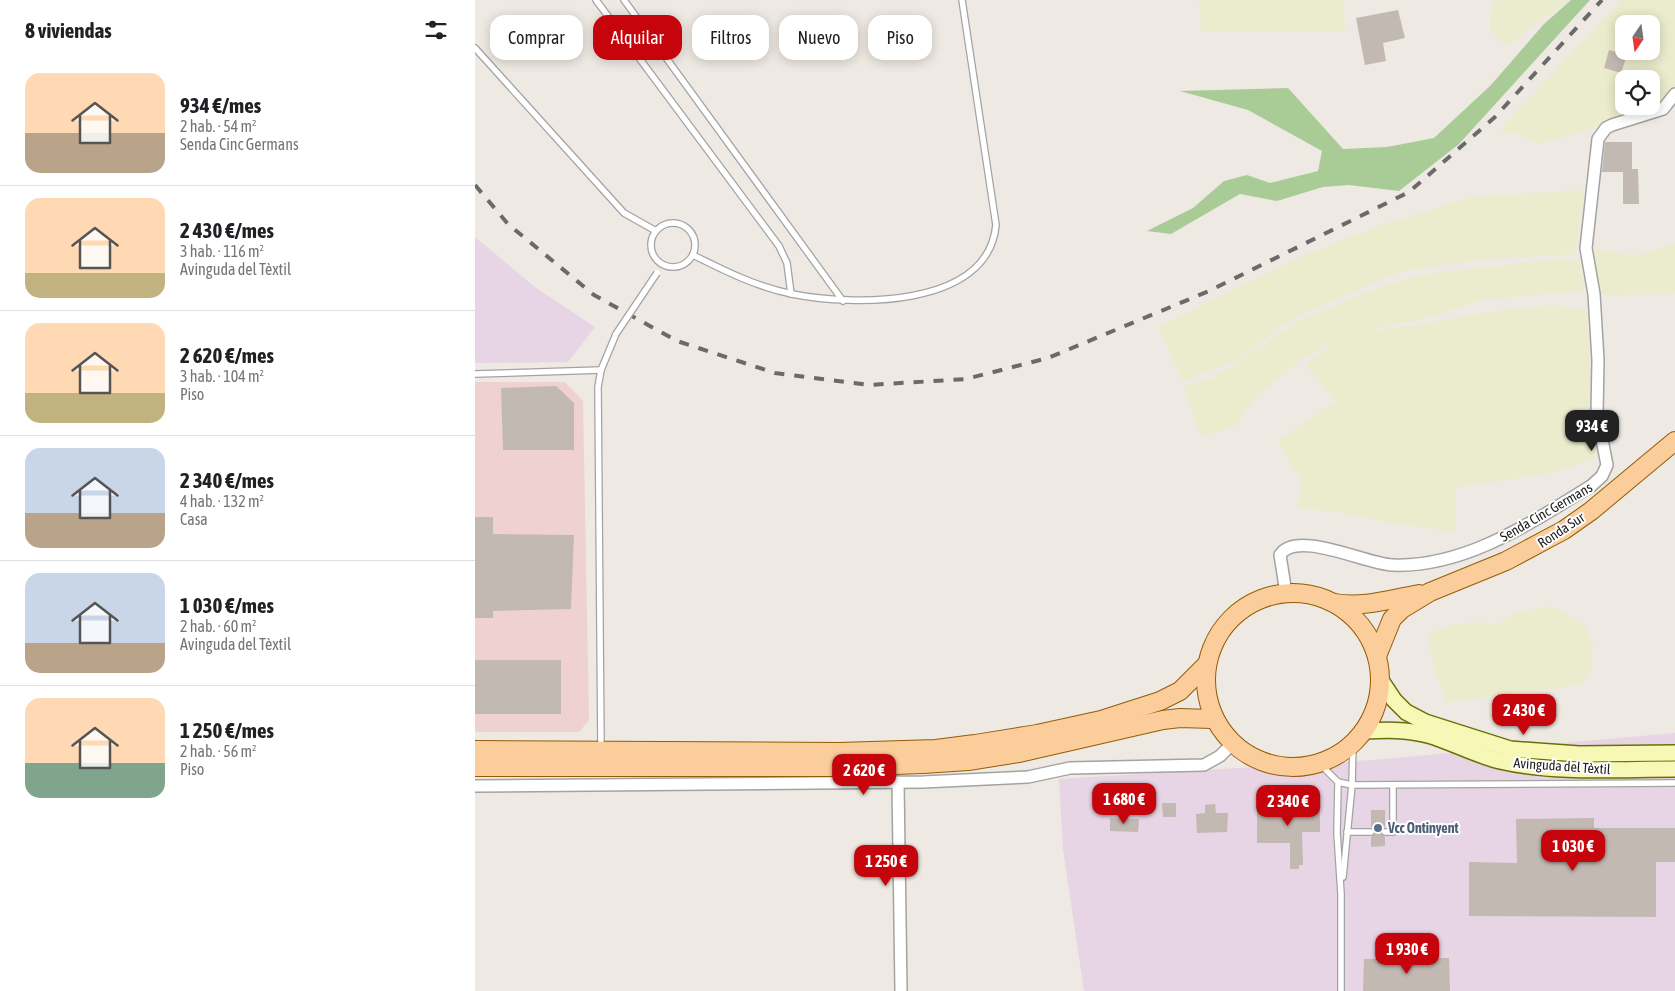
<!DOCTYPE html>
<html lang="es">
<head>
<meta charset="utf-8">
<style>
  :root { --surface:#fff; --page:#f6f6f6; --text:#202124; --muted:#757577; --line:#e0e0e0; --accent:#c5040b }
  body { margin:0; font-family:"Asap Condensed",sans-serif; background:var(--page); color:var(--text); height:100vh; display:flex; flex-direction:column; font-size:19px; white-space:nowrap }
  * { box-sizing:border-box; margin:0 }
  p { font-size:16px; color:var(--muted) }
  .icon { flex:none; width:28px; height:28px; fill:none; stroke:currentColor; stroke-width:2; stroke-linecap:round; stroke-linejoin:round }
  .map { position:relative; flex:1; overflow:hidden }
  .panel { display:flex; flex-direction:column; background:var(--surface); width:475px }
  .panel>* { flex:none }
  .top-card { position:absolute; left:15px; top:15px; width:475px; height:45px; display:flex; gap:10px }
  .needle { width:32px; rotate:193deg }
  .tools { position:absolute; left:1140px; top:15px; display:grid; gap:10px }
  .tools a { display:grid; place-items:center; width:45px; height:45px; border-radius:10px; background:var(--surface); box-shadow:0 2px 12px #0003; font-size:25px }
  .price { position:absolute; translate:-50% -42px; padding:0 11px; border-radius:10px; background:var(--accent); color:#fff; font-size:16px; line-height:32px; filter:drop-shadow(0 1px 2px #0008) }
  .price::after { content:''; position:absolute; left:50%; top:30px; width:15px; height:11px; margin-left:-8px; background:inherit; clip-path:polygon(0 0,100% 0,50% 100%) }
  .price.on { background:#222; color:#fff }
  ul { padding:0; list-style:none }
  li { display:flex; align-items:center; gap:15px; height:125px; padding:0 25px }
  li+li { border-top:1px solid var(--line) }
  li span { display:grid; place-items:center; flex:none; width:140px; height:100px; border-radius:15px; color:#555 }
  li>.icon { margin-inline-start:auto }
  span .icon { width:60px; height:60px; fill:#fffc; stroke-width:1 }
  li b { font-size:21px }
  h2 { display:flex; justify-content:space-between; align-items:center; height:60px; padding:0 25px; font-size:21px }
  .tag { padding:0 18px; border-radius:15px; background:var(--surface); box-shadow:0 2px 12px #0003; font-size:18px; line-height:45px }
  .tag.on { background:var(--accent); color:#fff }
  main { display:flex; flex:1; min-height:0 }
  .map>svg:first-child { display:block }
</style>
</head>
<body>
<main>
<section class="panel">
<h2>8 viviendas<svg class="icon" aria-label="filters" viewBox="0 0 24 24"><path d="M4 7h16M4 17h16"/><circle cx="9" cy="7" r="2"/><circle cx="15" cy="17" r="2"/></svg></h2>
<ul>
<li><span style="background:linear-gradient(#ffd9b3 60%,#b9a48a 0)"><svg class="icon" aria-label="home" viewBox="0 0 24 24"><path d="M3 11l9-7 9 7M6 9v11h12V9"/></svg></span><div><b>934 €/mes</b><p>2 hab. · 54 m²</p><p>Senda Cinc Germans</p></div></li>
<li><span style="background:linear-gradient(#ffd9b3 75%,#c2b280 0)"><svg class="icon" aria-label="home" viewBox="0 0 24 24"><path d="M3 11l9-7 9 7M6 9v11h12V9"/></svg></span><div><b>2 430 €/mes</b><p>3 hab. · 116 m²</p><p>Avinguda del Tèxtil</p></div></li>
<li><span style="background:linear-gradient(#ffd9b3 70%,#c2b280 0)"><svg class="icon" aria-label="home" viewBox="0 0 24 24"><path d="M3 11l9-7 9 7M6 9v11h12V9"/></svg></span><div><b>2 620 €/mes</b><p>3 hab. · 104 m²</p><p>Piso</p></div></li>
<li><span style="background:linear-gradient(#c9d6e8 65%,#b9a48a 0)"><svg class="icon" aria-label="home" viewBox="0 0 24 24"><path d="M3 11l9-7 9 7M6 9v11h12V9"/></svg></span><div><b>2 340 €/mes</b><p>4 hab. · 132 m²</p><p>Casa</p></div></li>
<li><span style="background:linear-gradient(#c9d6e8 70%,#b9a48a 0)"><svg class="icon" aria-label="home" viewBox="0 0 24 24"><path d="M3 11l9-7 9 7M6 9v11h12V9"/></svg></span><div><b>1 030 €/mes</b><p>2 hab. · 60 m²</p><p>Avinguda del Tèxtil</p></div></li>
<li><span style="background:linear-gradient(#ffd9b3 65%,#7fa58c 0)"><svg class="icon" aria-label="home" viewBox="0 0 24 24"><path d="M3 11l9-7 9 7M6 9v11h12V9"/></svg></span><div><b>1 250 €/mes</b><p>2 hab. · 56 m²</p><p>Piso</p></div></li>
</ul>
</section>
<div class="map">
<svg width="1200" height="991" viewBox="0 0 1200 991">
  <rect width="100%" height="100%" fill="#eee9e2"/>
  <!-- commercial -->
  <path fill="#efd1d1" d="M0,382H90L108,401L114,720L104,732H0Z"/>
  <!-- industrial -->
  <g fill="#e7d4e4">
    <path d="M0,237L61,288L120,327L93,362L0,363Z"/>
    <path d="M1200,733V991H609L588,849L584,779L897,760Z"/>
  </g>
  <!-- farmland -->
  <g fill="#ebeccd" fill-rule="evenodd">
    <path d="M724,0H869L870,31L726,32Z"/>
    <path d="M1021,0H1094L1032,46L1015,31V14Z"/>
    <path d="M1146,0H1200V93L1191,106L1143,117L1110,131L1062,144L1043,133L1023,132ZM1149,24H1176V51H1149ZM1149,79H1176V106H1149Z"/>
    <path d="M1109,190L1100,254L1001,260L920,273L815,320L763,360L708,381L683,327L828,256L906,225L997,197Z"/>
    <path d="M1200,244V294L1126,295L1116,250L1123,249L1160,256Z"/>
    <path d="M1076,260H1105L1109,291L1009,299L959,316L882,333L938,326L1006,313L1080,305L1112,311L1117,422L1121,458L1080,472L980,488V532L917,523L869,513L822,508L827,483L803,442L860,401L831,364L868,337L829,357L780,397L760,427L725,436L708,386L736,379L826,320L913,284L954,274Z"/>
    <path d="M1073,606L1087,611L1110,626L1118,644L1116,669L1105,685L972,702L959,669L953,637L964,629L981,624L1006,622L1023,625L1038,614Z"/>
  </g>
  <!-- forest -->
  <path fill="#a9cc97" d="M1096,0H1115L984,144L924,191L874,185L848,187L802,201L765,194L696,234L672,231L718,208L749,181L772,175L795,183L843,171L847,151L773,110L705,91L813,88L868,149L912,147L959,138L1016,85L1069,24Z"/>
  <!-- building -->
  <g fill="#c2b9b2">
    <path d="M923,10L930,38L908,43L911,61L890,65L881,18Z"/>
    <path d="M1134,50L1152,55L1146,73L1129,68Z"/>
    <path d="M1130,142H1157V169H1163L1164,204H1148V172H1127Z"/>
    <path d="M81,386L99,403V450H28L26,388Z"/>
    <path d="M0,517H18V534L99,535L96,609L18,611V618H0Z"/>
    <rect x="0" y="660" width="86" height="54"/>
    <path d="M821,800L830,806H845V832H827L828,865H824V869H815V843H782V806H814Z"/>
    <path d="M687,803H701V817H688Z"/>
    <path d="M740,804L741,813H753L752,832L722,833L721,814L730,813V805Z"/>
    <path d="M896,810H910V827L905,832L910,837V846L896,847V837L901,832L896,827Z"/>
    <path d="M635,818L664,819L663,832L635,831Z"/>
    <path d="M1119,818V828H1200V862H1181V917L994,916V862L1042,863L1041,819Z"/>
    <path d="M974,958L975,991H888L889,959Z"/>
  </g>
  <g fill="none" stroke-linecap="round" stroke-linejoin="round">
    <defs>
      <g id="lane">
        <path d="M121,0L304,246L312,263L316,294"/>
        <path d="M149,0L368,301"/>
        <path d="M0,48L149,213L181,231"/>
        <circle cx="198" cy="245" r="22"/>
        <path d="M218,255C250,271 282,287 317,294C377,306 513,309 521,225L487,0"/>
        <path d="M0,374L126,370"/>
        <path d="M126,749L123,387L126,370L141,334"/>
        <path d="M844,763L863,782L862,833L866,894V991"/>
        <path d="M863,782L877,785L1200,783"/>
        <path d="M872,832H896"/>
        <path d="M910,832H918V785"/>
        <path d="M868,877L877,785L878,742"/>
      </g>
      <g id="street">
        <path d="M811,593L805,555C821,529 891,564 917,565C990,568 1057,522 1116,486L1127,476L1132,465L1122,414L1123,360L1119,294L1111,248L1123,139L1131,128L1137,125L1188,109L1200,94"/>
        <path d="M423,782L426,991"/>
        <path d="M0,786L448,782L553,777L595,768L729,765L745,756L758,743"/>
      </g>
      <g id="secondary">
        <path d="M905,679L919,700L931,712L950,722L1035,749L1104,754L1200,753"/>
        <path d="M888,731C910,730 931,729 953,735C977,742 1000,755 1025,761C1081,774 1142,769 1200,769"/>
      </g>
      <g id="primary">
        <circle cx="818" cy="680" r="87"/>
        <path d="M859,603C889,608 915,599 944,594"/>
        <path d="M902,656L917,619L927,609L955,592L1031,561L1089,530L1116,511L1200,441"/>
        <path d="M0,750L364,752L461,749L500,744L562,734L626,720L685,701L705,691L732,664"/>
        <path d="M0,767H361L448,764L493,761L544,753L688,720L705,718L737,719"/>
      </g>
    </defs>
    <!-- lane casing -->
    <use href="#lane" stroke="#a3a3a3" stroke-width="8"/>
    <!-- street casing -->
    <use href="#street" stroke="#a3a3a3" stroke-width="14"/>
    <!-- secondary casing -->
    <use href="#secondary" stroke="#697007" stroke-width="18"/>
    <!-- primary casing -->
    <use href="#primary" stroke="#925d03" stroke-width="20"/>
    <!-- lane -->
    <use href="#lane" stroke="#fff" stroke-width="5.5"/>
    <!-- street -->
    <use href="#street" stroke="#fff" stroke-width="11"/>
    <!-- secondary -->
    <use href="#secondary" stroke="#f7f8b6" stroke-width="15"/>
    <!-- primary -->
    <use href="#primary" stroke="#facd9b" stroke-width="18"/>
    <!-- rail -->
    <path stroke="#6a6a6a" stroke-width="4" stroke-dasharray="10 10" stroke-linecap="butt" d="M0,185L33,224L119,295L202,341L300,373L394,385L491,379L573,358L734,291L934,192L1020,117L1127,0"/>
    <defs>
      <path id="lane-bridge" d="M141,334L182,273"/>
    </defs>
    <!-- lane-bridge casing -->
    <use href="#lane-bridge" stroke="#a3a3a3" stroke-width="8" stroke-linecap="butt"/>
    <!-- lane-bridge -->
    <use href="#lane-bridge" stroke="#fff" stroke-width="5.5"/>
  </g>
  <!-- markers -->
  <circle fill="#5c6f8a" stroke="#fff" stroke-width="2" cx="903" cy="828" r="5"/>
  <g text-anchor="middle" stroke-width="4" stroke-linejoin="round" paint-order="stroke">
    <!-- street labels -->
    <g font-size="14" fill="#1c1c1c" stroke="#fff">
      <text transform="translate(1071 512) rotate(-30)" y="5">Senda Cinc Germans</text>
      <text transform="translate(1086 530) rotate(-33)" y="5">Ronda Sur</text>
      <text transform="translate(1087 766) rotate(4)" y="5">Avinguda del Tèxtil</text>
    </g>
    <!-- service labels -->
    <g font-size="14" font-weight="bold" fill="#4e5e75" stroke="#fff" text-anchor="start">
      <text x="913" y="833">Vcc Ontinyent</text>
    </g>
  </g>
</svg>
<div class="tools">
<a><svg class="needle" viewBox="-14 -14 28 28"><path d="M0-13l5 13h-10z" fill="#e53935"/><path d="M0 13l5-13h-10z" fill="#757577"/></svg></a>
<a><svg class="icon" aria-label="locate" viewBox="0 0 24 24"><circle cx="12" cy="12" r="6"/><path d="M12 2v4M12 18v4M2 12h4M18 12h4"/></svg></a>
</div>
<b class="price on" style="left:1117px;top:452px">934 €</b>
<b class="price" style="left:1049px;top:736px">2 430 €</b>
<b class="price" style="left:389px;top:796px">2 620 €</b>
<b class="price" style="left:649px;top:825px">1 680 €</b>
<b class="price" style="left:813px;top:827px">2 340 €</b>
<b class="price" style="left:1098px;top:872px">1 030 €</b>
<b class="price" style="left:411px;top:887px">1 250 €</b>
<b class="price" style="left:932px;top:975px">1 930 €</b>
<div class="top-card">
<a class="tag">Comprar</a>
<a class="tag on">Alquilar</a>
<a class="tag">Filtros</a>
<a class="tag">Nuevo</a>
<a class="tag">Piso</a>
</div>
</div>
</main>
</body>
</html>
